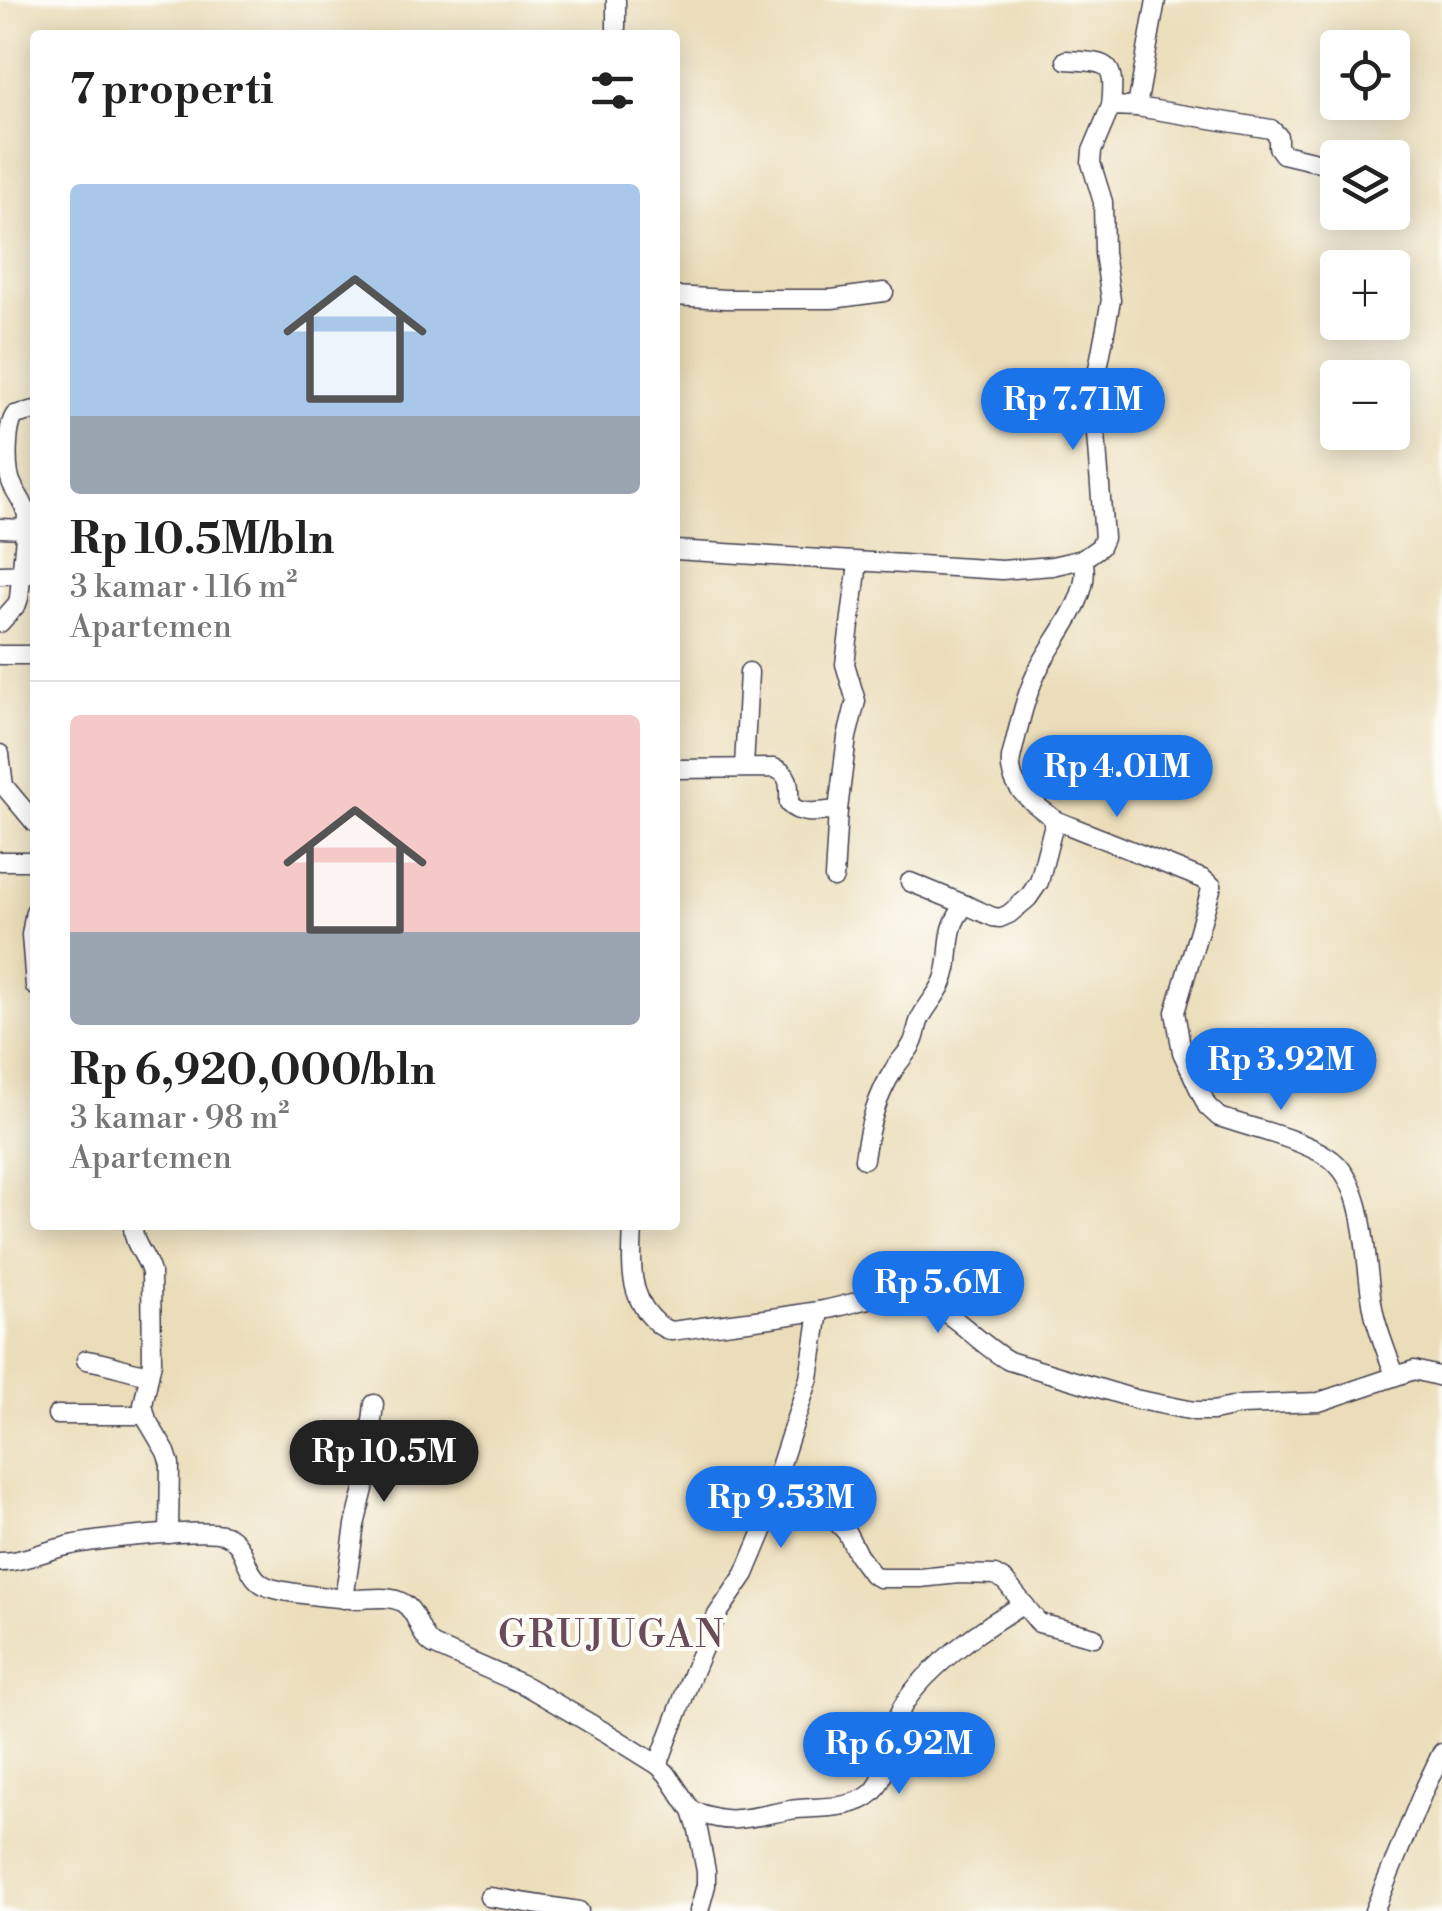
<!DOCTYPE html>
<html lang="id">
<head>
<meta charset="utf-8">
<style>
  :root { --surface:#fff; --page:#f6f6f6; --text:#222; --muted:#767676; --line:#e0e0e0; --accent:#1a73e8 }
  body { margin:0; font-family:"Libre Bodoni",serif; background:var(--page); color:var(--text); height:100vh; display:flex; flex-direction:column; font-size:38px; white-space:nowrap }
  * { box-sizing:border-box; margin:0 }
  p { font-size:32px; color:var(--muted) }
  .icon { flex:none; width:55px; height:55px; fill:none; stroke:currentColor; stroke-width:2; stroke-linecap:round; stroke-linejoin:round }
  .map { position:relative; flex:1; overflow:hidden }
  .sheet { position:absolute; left:30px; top:30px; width:650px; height:1200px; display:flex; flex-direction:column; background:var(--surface); border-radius:10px; box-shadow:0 5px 25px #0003 }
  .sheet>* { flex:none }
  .controls { position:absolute; left:1320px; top:30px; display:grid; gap:20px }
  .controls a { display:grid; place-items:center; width:90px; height:90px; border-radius:10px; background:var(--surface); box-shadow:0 5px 25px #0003; font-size:50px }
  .price { position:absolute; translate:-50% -85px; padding:0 22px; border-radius:35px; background:var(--accent); color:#fff; font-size:32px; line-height:65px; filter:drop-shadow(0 2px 5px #0008) }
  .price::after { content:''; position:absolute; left:50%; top:60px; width:30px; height:22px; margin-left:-15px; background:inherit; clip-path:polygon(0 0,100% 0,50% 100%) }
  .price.selected { background:#222; color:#fff }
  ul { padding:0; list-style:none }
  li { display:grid; align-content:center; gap:20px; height:530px; padding:0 40px }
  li+li { border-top:2px solid var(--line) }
  li span { display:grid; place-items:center; height:310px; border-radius:10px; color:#555 }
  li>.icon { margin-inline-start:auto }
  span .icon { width:180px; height:180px; fill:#fffc; stroke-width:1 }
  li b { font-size:42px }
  h2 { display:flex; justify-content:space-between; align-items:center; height:120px; padding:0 40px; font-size:42px }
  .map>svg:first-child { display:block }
</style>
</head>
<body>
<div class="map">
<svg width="1442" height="1911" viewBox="0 0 1442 1911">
  <rect width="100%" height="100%" fill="#fdfcf7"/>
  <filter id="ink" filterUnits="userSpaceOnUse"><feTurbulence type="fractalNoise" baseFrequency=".01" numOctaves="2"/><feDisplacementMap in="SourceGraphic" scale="20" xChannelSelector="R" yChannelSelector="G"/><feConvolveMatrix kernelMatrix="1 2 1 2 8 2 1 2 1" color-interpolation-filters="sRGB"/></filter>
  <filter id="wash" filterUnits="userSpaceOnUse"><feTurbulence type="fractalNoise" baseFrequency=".0048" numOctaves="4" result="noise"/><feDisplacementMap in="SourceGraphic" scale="40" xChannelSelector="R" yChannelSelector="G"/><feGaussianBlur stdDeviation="2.25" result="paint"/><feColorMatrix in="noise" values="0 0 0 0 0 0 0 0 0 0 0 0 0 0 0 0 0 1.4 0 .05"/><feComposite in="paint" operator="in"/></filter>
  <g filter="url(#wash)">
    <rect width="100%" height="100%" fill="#ebddb9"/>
  </g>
  <g filter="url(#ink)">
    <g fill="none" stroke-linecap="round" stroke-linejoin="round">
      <defs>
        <g id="minor">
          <path d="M616,35V0"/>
          <path d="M1066,60C1108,63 1116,60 1111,106"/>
          <path d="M1137,107L1271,129L1278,136V147L1283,154L1338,167"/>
          <path d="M675,296L725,299H832L884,292"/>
          <path d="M0,528L25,529"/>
          <path d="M675,550L1002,570L1052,566L1083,559L1100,547L1104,538L1094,407L1097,374L1111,300L1104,253L1103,202L1091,163L1092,151L1111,106L1137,107L1156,0"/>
          <path d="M0,575L35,574"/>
          <path d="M0,623L17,604L19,598L27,516C25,503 18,497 13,486C5,472 6,428 15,415L35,410"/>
          <path d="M0,655H35"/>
          <path d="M0,754L4,786L35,823"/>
          <path d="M744,767L749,672"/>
          <path d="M675,769L774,768C792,774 789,788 789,804C802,817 822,811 838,810"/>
          <path d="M1055,820L1203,879L1212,886L1175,1012L1182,1052L1207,1106L1219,1117C1252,1128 1300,1139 1328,1157C1371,1185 1363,1272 1375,1317C1380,1337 1388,1356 1395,1375"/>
          <path d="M0,861H35"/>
          <path d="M834,878L838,810L847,737L856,701L845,664L858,563"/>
          <path d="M910,882L966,905"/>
          <path d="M35,911L31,935L35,986"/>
          <path d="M864,1159C868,1130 877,1096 893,1071C898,1062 906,1055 911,1046C917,1037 916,1026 921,1017C927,1006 936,996 942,984C955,958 941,930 966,905L993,917L1000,918L1009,914L1028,898L1039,882L1055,820C1034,802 1008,790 1011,758C1018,730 1024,700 1036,674C1051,640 1094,597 1083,559"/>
          <path d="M133,1225C132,1245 147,1255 151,1273L152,1362L143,1405L147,1420L166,1452L170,1464L169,1534"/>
          <path d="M633,1225C632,1258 627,1291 651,1317C658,1324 661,1328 671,1331C721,1324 773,1319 823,1310C858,1304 885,1288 921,1300C956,1313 977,1343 1009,1361L1135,1399L1194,1411H1213L1241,1405L1319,1402L1414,1370L1442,1377"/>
          <path d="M86,1360C108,1363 128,1371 149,1375"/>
          <path d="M57,1415H145"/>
          <path d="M771,1512L802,1508L818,1511L835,1520L847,1533L858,1555L872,1574L879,1578H920L959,1574L995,1575L1005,1581L1039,1623L1094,1637"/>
          <path d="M0,1562C23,1562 44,1551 67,1546C91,1540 205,1527 226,1535C251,1546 241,1582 275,1589C299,1595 325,1597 350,1599C366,1600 389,1594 403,1603C419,1613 418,1635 433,1645L526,1686L610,1735L658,1765L667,1774L692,1811L698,1830L706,1871V1885L699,1911"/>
          <path d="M344,1599L355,1525L364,1489L374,1404"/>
          <path d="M658,1765L693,1672L717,1615L745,1574L771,1512L780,1467L809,1378L819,1311"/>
          <path d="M692,1811C706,1815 721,1821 737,1819C755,1818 772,1813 790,1810C815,1806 852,1811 872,1793C887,1780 891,1734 899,1714C914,1677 989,1620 1025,1605"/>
          <path d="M489,1897L579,1911"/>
          <path d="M1374,1911L1424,1790L1442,1752"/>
        </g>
      </defs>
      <!-- minor casing -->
      <use href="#minor" stroke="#403e4e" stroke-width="21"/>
      <!-- minor -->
      <use href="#minor" stroke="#fff" stroke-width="18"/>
    </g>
  </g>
  <g text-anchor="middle" stroke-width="8" stroke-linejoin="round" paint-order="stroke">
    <!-- quarter labels -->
    <g font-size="38" letter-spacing="2.5" fill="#694b59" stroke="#fdfcf7">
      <text x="612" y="1647">GRUJUGAN</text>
    </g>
  </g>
</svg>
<div class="controls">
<a><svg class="icon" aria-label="locate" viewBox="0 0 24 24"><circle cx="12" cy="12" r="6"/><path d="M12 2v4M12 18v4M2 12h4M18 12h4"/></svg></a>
<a><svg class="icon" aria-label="layers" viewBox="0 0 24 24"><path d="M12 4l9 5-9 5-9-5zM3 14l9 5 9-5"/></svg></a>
<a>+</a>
<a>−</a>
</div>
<b class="price" style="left:1073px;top:453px">Rp 7.71M</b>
<b class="price" style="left:1117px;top:820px">Rp 4.01M</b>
<b class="price" style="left:1281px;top:1113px">Rp 3.92M</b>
<b class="price" style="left:938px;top:1336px">Rp 5.6M</b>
<b class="price selected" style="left:384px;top:1505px">Rp 10.5M</b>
<b class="price" style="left:781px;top:1551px">Rp 9.53M</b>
<b class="price" style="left:899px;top:1797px">Rp 6.92M</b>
<section class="sheet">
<h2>7 properti<svg class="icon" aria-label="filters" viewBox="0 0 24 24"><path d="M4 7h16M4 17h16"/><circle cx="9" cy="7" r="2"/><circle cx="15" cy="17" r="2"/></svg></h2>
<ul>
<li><span style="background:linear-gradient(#a9c7e8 75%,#9aa5b1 0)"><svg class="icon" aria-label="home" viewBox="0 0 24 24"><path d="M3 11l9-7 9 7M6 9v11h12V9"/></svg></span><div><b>Rp 10.5M/bln</b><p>3 kamar · 116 m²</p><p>Apartemen</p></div></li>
<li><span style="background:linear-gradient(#f6c9c9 70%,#9aa5b1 0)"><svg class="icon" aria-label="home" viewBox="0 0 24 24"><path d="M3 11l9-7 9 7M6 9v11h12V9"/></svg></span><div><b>Rp 6,920,000/bln</b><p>3 kamar · 98 m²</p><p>Apartemen</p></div></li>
</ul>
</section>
</div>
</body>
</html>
